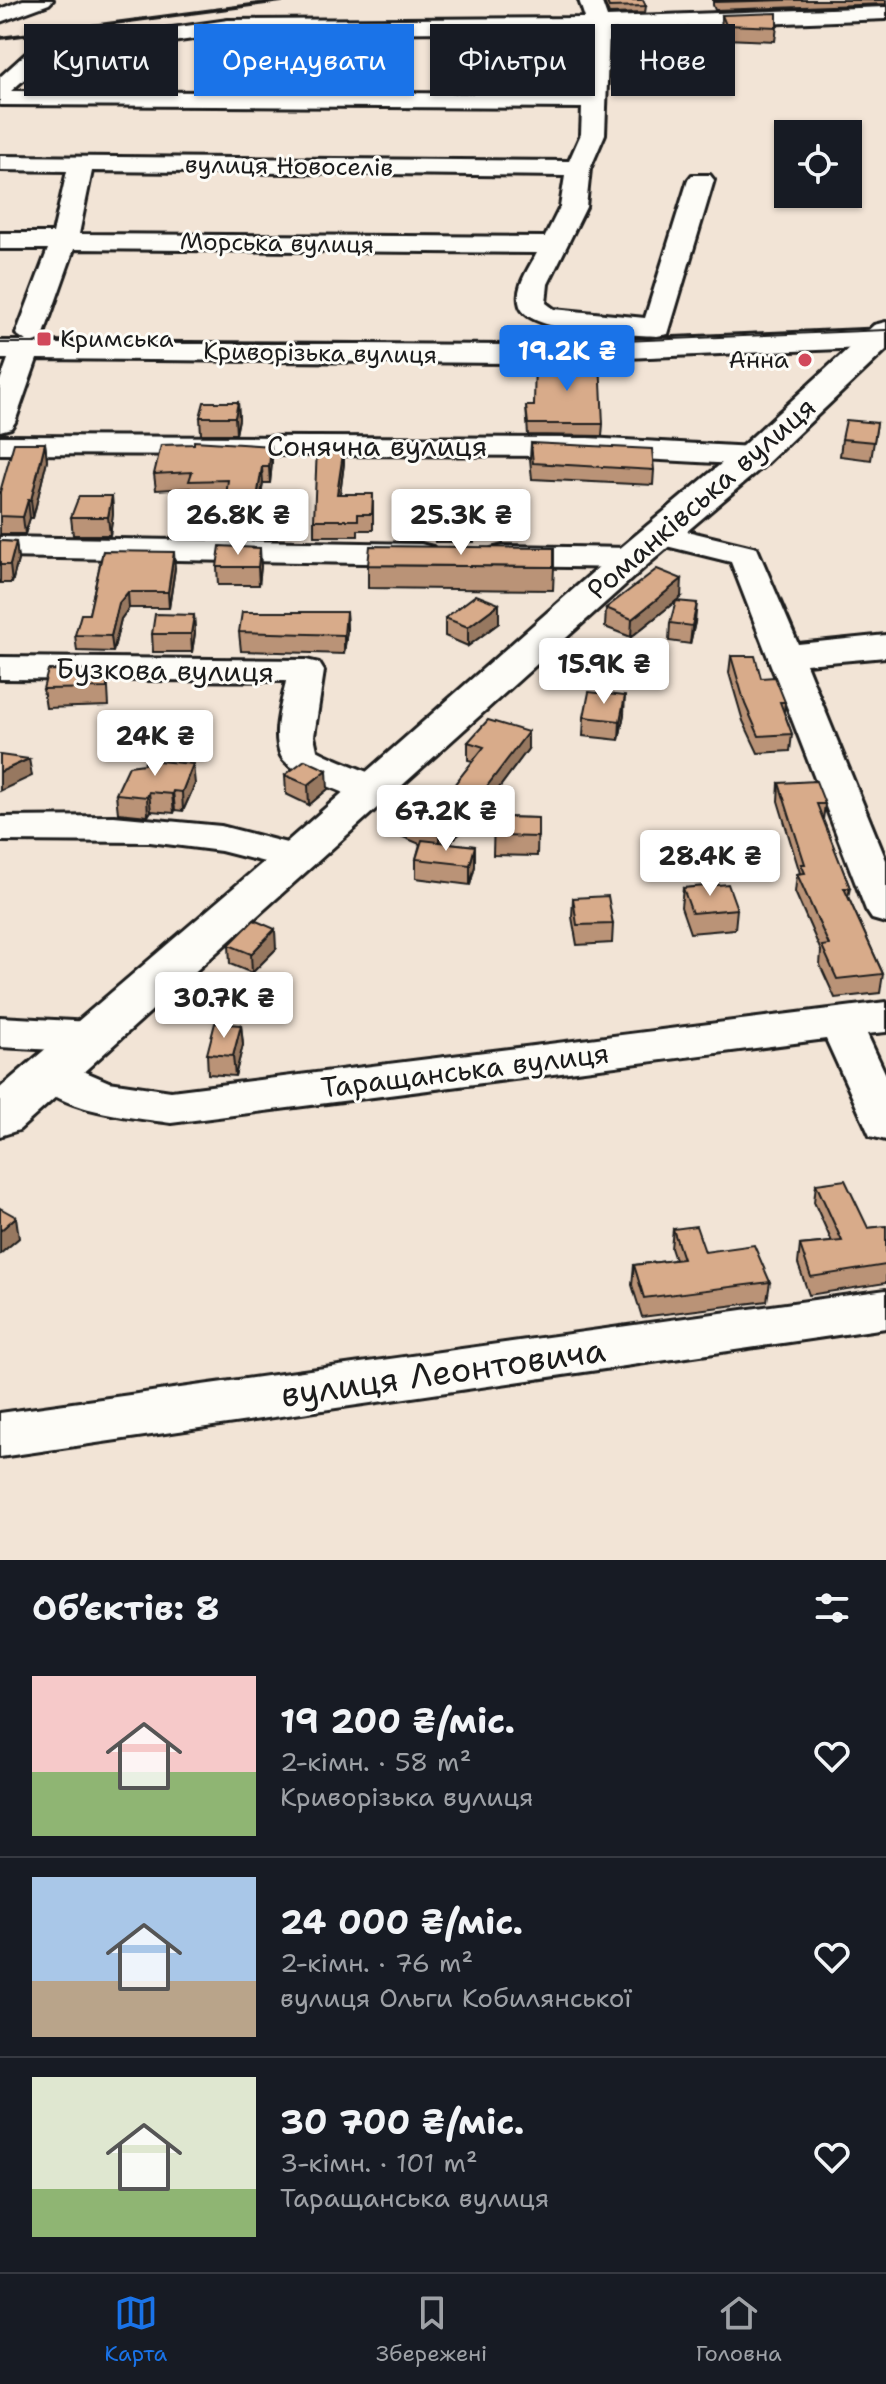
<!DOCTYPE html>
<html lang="uk">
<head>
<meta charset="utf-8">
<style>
  :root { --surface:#171b24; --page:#20242c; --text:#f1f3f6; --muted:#9ea1a6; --line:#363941; --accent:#1a73e8 }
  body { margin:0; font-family:"Shantell Sans",sans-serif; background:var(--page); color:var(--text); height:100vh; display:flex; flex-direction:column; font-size:30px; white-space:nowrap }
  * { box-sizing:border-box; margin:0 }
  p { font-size:26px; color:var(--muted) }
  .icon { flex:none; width:44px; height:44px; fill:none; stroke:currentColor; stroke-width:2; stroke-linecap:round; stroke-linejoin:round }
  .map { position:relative; height:1560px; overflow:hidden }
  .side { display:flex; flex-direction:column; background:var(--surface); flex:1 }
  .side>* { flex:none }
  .guide { position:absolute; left:24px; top:24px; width:838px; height:72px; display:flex; gap:16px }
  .fabs { position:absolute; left:774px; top:120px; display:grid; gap:16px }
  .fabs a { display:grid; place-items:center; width:88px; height:88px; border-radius:0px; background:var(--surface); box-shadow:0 2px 6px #0004; font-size:40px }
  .price { position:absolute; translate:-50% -68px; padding:0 18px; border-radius:8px; background:#fff; color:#222; font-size:26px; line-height:52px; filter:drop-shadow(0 2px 4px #0008) }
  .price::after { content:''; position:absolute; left:50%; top:48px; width:24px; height:18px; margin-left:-12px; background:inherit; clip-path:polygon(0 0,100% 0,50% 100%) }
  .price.current { background:var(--accent); color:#fff }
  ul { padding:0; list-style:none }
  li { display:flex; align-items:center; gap:24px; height:200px; padding:0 32px }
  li+li { border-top:2px solid var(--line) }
  li span { display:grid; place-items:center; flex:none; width:224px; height:160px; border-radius:0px; color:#555 }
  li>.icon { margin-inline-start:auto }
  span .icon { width:96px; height:96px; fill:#fffc; stroke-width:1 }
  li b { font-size:34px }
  h2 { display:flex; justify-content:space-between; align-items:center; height:96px; padding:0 32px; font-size:34px }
  .pill { padding:0 28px; border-radius:0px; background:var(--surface); box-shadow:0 2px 6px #0004; font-size:28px; line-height:72px }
  .pill.current { background:var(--accent); color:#fff }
  .menu { display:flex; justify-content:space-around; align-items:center; height:112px; border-top:2px solid var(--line); background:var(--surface); font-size:22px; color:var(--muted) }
  .menu a { display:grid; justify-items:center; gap:4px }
  .menu .current { color:var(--accent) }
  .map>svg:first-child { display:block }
</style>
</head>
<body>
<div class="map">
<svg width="886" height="1560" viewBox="0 0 886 1560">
  <rect width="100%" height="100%" fill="#f2e4d6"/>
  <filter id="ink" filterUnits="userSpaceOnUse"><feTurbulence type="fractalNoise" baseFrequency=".0125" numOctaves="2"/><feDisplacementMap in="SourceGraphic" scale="16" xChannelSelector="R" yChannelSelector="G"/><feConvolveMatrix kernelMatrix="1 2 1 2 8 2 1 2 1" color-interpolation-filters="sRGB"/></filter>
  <g filter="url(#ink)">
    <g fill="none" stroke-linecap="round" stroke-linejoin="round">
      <defs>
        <g id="minor">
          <path d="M23,0H53L49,4L0,22V9Z"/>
          <path d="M579,0H601L607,17L886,7V19L609,30L605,134L590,169L586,207L548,284L546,303L554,309L645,318L688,180L692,175H710L714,180L668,334L657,336C628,334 529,334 520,306C514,288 529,268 537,253L74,249L44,334L40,340L33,342L509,345L886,329V347L509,363L37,359L15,422L11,428L0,431V381L8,359H0V341H26L16,334L48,249H0V233H53L67,171L0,170V156L569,161L581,134L582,108L0,105V77L31,49L39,47L228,20L585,18ZM587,31L583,94L11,91L46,60L228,34ZM92,171L565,176L560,207L545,237L79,234Z"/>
          <path d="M0,436L588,438L753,447L764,449L768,456L764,463L753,465L588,456L0,454Z"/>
          <path d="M662,525L757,548L798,644L886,635V657L806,664L886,860V923L872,919L866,910L731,562L650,542L646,535L650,528Z"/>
          <path d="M0,537L421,544L433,547L438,554L433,561L421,564L0,557Z"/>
          <path d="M503,546L632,548L644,551L649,558L644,565L632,568L503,566L491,563L486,556L491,549Z"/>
          <path d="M0,657L306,660L319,663L324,671L314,736L317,750C336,761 386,776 394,789L389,797C384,798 380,800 376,800C358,801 289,773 281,756C271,733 282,704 286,681L0,679Z"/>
          <path d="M114,816L221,826L310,849L316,858L310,867L296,870L221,851L150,842L0,841V817Z"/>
          <path d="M886,1002V1032L867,1034L886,1075V1140L870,1136L826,1039L171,1123C131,1117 51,1111 29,1073L35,1062L51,1057L109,1082L171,1091Z"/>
          <path d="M0,1017L91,1022L106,1026L113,1037L106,1048L91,1052L0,1047Z"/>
          <path d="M886,1290V1328L0,1457V1413Z"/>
        </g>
        <path id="major" d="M886,322V350L766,464L646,566L19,1130L0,1136V1088L280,848L618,550L740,448L874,325Z"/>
      </defs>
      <!-- minor casing -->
      <use href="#minor" stroke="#1c1c1c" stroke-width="6"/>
      <!-- major casing -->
      <use href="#major" stroke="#1c1c1c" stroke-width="6"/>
      <!-- minor -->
      <use href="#minor" fill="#fdfcf7" fill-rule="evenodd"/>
      <!-- major -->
      <use href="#major" fill="#fdfcf7" fill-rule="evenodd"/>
      <!-- tram -->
      <path stroke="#1c1c1c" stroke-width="2" d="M0,343H575L886,330"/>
      <!-- rail -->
      <path stroke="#1c1c1c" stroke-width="4" d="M0,38L289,0"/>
    </g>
    <!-- wall -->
    <g fill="#ba9377" stroke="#1c1c1c" stroke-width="2">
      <path d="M603,0H643L646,6L645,13L609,14Z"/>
      <path d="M713,0H886V4L715,10L713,5Z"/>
      <path d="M722,15L777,27L775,41L725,39L721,29Z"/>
      <path d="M238,402L239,419L236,434H201L200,417Z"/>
      <path d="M526,406H534L603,424L602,436L528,435Z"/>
      <path d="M877,423L871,460L840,456L842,439Z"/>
      <path d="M45,443L47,460L33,518H30L25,534H0V492Z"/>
      <path d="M531,443L654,470L653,485L532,479L530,459Z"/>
      <path d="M271,446L272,462L270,483H263L254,538H224L223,521L226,497H191L190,488L156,490L154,474Z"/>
      <path d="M344,463L340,494H373V530H358V536H314V520Z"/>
      <path d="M112,496L113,514L110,535H73L71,517Z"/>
      <path d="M433,506H474V542H435L433,524Z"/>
      <path d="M0,541L16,542L18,560L12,583H0Z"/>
      <path d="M103,551L175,568L169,608H129L121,619L113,652L77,651L75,635L89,614Z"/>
      <path d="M368,565L554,567L553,590L368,588Z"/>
      <path d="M261,566L259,585H218L217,567Z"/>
      <path d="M681,597L631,637L605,627L606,608Z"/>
      <path d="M499,604V623L468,646L445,636V618Z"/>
      <path d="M346,612L347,630L344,654L241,651L239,632Z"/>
      <path d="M194,615L195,633L192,652H153L152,634Z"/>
      <path d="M695,622L690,644L669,641L670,623Z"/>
      <path d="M731,656L761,678L785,702L784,712L792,734L790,751L758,753L743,721L729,673Z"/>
      <path d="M107,671L109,706L46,708L43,689Z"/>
      <path d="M624,714L619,740L583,736L584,717Z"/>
      <path d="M468,742L528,749L475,820L449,843L475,846V866L470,885L416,878V859L420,844L396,834V816L447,794L473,761L468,760Z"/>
      <path d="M285,775L328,789L309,805L286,794Z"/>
      <path d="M779,783L825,804L823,820L850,888L848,897L883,974L880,993L835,998L820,965L821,951L795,892L797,874L800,873L778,801Z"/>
      <path d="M195,784L183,811L175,810L174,813L151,811L148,816L118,813L116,794Z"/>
      <path d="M494,817L538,818L537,856L493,855Z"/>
      <path d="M683,888L737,909L735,929L690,933L681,907Z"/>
      <path d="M573,898L613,924L612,943L577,945L572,917Z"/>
      <path d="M229,945L276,949L252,973L230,964Z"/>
      <path d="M241,1025L243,1045L235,1076L208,1074L207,1054Z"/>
      <path d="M816,1184L868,1228L886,1226V1283L809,1295L798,1264L800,1245L832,1242L814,1202Z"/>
      <path d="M673,1229L705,1252L770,1282L767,1301L642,1317L632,1285L634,1265L675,1260L671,1248Z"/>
    </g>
    <!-- shaded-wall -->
    <g fill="#977861" stroke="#1c1c1c" stroke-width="2">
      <path d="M238,402L239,419L236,434L235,417Z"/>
      <path d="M45,443L47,460L33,518L31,500Z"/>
      <path d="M271,446L272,462L270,483L269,467Z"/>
      <path d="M344,447V463L338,510L337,494Z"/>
      <path d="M262,467L263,483L254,538L253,522Z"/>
      <path d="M112,496L113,514L110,535L108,517Z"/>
      <path d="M28,500L30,518L25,534L23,517Z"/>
      <path d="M16,542L18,560L12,583L10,565Z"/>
      <path d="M260,548L261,566L259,585L258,567Z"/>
      <path d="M174,552L175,568L169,608L168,592Z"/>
      <path d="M682,579L681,597L631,637L632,619Z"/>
      <path d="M128,592L129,608L121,619L113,652L111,636L119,603Z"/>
      <path d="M697,603L695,622L690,644L692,626Z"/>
      <path d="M499,604V623L468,646V627Z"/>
      <path d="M346,612L347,630L344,654V635Z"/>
      <path d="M194,615L195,633L192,652L191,634Z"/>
      <path d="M625,696L624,714L619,740L620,721Z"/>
      <path d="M528,732V749L475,820L439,852V835Z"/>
      <path d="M29,759L32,776L0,791V772Z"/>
      <path d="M193,764L195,784L183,811L182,792Z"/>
      <path d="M327,770L328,789L309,805L308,785Z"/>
      <path d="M173,791L175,810L174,813L172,794Z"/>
      <path d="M149,792L151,811L148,816L147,797Z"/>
      <path d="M475,846V866L470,885V865Z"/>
      <path d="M275,929L276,949L252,973L251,954Z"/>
      <path d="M241,1025L243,1045L235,1076L233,1056Z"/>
      <path d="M16,1217L19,1238L0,1254V1231Z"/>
    </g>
    <!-- building -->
    <g fill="#d8ab8a" stroke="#1c1c1c" stroke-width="2">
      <path d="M606,0H643L646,6L609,7Z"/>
      <path d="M714,0H787L715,2Z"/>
      <path d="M777,13V27L726,25L722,15Z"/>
      <path d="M535,359L600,361L603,424H528L526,406H534Z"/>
      <path d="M204,402H238L235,417H200Z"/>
      <path d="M846,420L877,423L874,442L842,439Z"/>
      <path d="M194,441L271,446L269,467H262L253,522L223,521L228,480L189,481L192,472L154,474L161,445L194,444Z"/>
      <path d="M14,443H45L31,500H28L23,517L0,516V492Z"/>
      <path d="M531,443L652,449L654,470L533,463Z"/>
      <path d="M317,447H344L337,494H373L372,514H358V520H314Z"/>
      <path d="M79,496H112L108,517H71Z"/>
      <path d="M433,506H474V524H435Z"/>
      <path d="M0,541L16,542L10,565H0Z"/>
      <path d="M220,546L260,548L258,567H217Z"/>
      <path d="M370,546L554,548V567L368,565Z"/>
      <path d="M103,551L174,552L168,592H128L119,603L111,636L75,635L81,614H89Z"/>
      <path d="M657,569L682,579L632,619L606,608Z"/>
      <path d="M476,595L499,604L468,627L445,618Z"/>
      <path d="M676,601L697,603L692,626L670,623Z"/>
      <path d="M242,612H346L344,635L239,632Z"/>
      <path d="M155,614L194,615L191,634H152Z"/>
      <path d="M731,656H755L761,678L775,677L785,702H780L792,734L759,736L745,704Z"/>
      <path d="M48,670L107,671V688L43,689Z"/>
      <path d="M589,692L625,696L620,721L584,717Z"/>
      <path d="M488,720L528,732L475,802L439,835L396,816L414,800L432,792L447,794L484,747L468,742Z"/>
      <path d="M0,755L29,759L0,772Z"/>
      <path d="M146,760L193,764L182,792L173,791L172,794L149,792L147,797L116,794L129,766L144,764Z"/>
      <path d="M305,760L327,770L308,785L285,775Z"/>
      <path d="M816,781L825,804H817L850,888H844L883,974L837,979L822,946L829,945L797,874L805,873L801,864H805L779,783Z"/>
      <path d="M494,817L538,818V837L494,836Z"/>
      <path d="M422,840L475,846L470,865L416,859Z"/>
      <path d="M728,884L737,909L692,913L683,888Z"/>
      <path d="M608,896L613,924L577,925L573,898Z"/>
      <path d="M254,920L275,929L251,954L229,945Z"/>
      <path d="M215,1023L241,1025L233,1056L207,1054Z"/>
      <path d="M845,1180L868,1228L886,1226V1265L811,1277L800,1245L842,1241L816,1184Z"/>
      <path d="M0,1208L16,1217L0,1231Z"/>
      <path d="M696,1226L705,1252L754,1245L770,1282L644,1298L634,1265L683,1259L673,1229Z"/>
    </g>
  </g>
  <!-- markers -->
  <g fill="#d1495b" stroke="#fdfcf7" stroke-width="3">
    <rect x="36" y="331" width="16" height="16" rx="4"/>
    <circle cx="805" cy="360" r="8"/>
  </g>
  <g text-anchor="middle" stroke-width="6" stroke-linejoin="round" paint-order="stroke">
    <!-- far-street labels -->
    <g font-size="24" fill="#1c1c1c" stroke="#fdfcf7">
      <text transform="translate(289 166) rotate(1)" y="8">вулиця Новоселів</text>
      <text transform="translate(277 243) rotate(1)" y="8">Морська вулиця</text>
      <text transform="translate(320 353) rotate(1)" y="8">Криворізька вулиця</text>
    </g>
    <!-- far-poi labels -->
    <g font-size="24" fill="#1c1c1c" stroke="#fdfcf7" text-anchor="start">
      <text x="60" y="347">Кримська</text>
      <text x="789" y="368" text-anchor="end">Анна</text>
    </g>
    <!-- street labels -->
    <g font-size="28" fill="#1c1c1c" stroke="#fdfcf7">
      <text x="377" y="456">Сонячна вулиця</text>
      <text transform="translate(701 498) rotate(-41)" y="10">Романківська вулиця</text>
      <text transform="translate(165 670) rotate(1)" y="10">Бузкова вулиця</text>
      <text transform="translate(465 1070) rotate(-7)" y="10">Таращанська вулиця</text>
    </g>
    <!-- near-street labels -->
    <g font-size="34" fill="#1c1c1c" stroke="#fdfcf7">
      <text transform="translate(443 1372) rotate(-8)" y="12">вулиця Леонтовича</text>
    </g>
  </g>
</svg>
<div class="fabs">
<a><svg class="icon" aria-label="locate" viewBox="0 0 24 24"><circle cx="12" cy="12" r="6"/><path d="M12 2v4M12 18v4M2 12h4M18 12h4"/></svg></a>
</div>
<b class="price current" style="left:567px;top:393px">19.2K ₴</b>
<b class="price" style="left:238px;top:557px">26.8K ₴</b>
<b class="price" style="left:461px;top:557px">25.3K ₴</b>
<b class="price" style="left:604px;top:706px">15.9K ₴</b>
<b class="price" style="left:155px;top:778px">24K ₴</b>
<b class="price" style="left:446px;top:853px">67.2K ₴</b>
<b class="price" style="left:710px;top:898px">28.4K ₴</b>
<b class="price" style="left:224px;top:1040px">30.7K ₴</b>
<div class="guide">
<a class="pill">Купити</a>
<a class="pill current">Орендувати</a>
<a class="pill">Фільтри</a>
<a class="pill">Нове</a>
</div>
</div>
<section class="side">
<h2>Об’єктів: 8<svg class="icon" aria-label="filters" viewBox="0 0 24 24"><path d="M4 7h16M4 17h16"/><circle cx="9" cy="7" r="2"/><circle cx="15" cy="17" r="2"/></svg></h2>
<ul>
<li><span style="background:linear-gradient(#f6c9c9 60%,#8fb573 0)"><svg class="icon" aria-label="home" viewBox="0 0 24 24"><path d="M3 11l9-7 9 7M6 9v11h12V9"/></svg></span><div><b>19 200 ₴/міс.</b><p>2-кімн. · 58 m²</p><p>Криворізька вулиця</p></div><svg class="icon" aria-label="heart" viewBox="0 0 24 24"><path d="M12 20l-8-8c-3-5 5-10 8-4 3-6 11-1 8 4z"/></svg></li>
<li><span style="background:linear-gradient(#a9c7e8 65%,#b9a48a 0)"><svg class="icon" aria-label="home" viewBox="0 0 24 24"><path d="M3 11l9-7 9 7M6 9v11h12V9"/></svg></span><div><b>24 000 ₴/міс.</b><p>2-кімн. · 76 m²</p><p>вулиця Ольги Кобилянської</p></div><svg class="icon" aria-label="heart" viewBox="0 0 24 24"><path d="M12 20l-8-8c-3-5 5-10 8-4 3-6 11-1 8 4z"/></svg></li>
<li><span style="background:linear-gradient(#dfe7d0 70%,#8fb573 0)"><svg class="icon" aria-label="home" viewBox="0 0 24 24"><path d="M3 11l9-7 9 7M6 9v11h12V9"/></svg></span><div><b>30 700 ₴/міс.</b><p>3-кімн. · 101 m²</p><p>Таращанська вулиця</p></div><svg class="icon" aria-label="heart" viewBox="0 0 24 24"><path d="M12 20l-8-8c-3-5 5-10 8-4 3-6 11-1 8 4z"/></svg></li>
</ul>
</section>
<nav class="menu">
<a class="current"><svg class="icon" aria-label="map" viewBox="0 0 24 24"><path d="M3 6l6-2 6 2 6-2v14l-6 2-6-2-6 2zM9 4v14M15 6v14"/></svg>Карта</a>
<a><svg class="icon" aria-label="saved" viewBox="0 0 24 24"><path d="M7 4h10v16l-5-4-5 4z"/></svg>Збережені</a>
<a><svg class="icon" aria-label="home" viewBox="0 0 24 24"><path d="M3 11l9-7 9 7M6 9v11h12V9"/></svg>Головна</a>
</nav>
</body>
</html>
